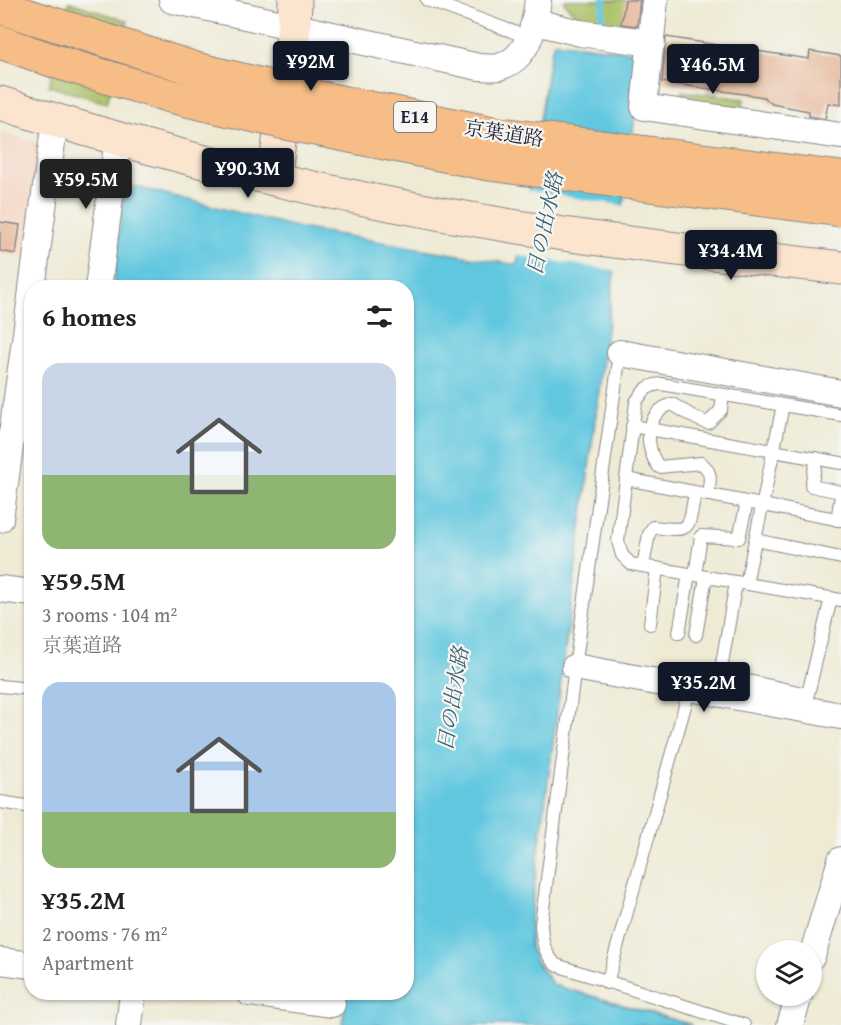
<!DOCTYPE html>
<html lang="en">
<head>
<meta charset="utf-8">
<style>
  :root { --surface:#fff; --page:#f2f2f2; --text:#222; --muted:#767676; --accent:#111827 }
  body { margin:0; font-family:"Gentium Book Plus","Noto Serif JP",serif; background:var(--page); color:var(--text); height:100vh; display:flex; flex-direction:column; font-size:22px; white-space:nowrap }
  * { box-sizing:border-box; margin:0 }
  p { font-size:20px; color:var(--muted) }
  .icon { flex:none; width:33px; height:33px; fill:none; stroke:currentColor; stroke-width:2; stroke-linecap:round; stroke-linejoin:round }
  .map { position:relative; flex:1; overflow:hidden }
  .details { position:absolute; left:24px; top:280px; width:390px; height:720px; display:flex; flex-direction:column; background:var(--surface); border-radius:24px; box-shadow:0 2px 4px #0004 }
  .details>* { flex:none }
  .tools { position:absolute; left:756px; top:940px; display:grid; gap:12px }
  .tools a { display:grid; place-items:center; width:66px; height:66px; border-radius:50%; background:var(--surface); box-shadow:0 2px 4px #0004; font-size:30px }
  .price { position:absolute; translate:-50% -51px; padding:0 14px; border-radius:6px; background:var(--accent); color:#fff; font-size:20px; line-height:39px; filter:drop-shadow(0 2px 3px #0008) }
  .price::after { content:''; position:absolute; left:50%; top:36px; width:18px; height:14px; margin-left:-9px; background:inherit; clip-path:polygon(0 0,100% 0,50% 100%) }
  .price.selected { background:#222; color:#fff }
  ul { padding:0; list-style:none }
  li { display:grid; align-content:center; gap:12px; height:318px; padding:0 18px }
  li span { display:grid; place-items:center; height:186px; border-radius:18px; color:#555 }
  li>.icon { margin-inline-start:auto }
  span .icon { width:108px; height:108px; fill:#fffc; stroke-width:1 }
  li b { font-size:26px }
  h2 { display:flex; justify-content:space-between; align-items:center; height:72px; padding:0 18px; font-size:26px }
  .map>svg:first-child { display:block }
</style>
</head>
<body>
<div class="map">
<svg width="841" height="1025" viewBox="0 0 841 1025">
  <rect width="100%" height="100%" fill="#f6f6f2"/>
  <filter id="ink" filterUnits="userSpaceOnUse"><feTurbulence type="fractalNoise" baseFrequency=".0167" numOctaves="2"/><feDisplacementMap in="SourceGraphic" scale="12" xChannelSelector="R" yChannelSelector="G"/><feConvolveMatrix kernelMatrix="1 2 1 2 8 2 1 2 1" color-interpolation-filters="sRGB"/></filter>
  <filter id="wash" filterUnits="userSpaceOnUse"><feTurbulence type="fractalNoise" baseFrequency=".008" numOctaves="4" result="noise"/><feDisplacementMap in="SourceGraphic" scale="24" xChannelSelector="R" yChannelSelector="G"/><feGaussianBlur stdDeviation="1.35" result="paint"/><feColorMatrix in="noise" values="0 0 0 0 0 0 0 0 0 0 0 0 0 0 0 0 0 1.4 0 .05"/><feComposite in="paint" operator="in"/></filter>
  <g filter="url(#wash)">
    <rect width="100%" height="100%" fill="#eeead4"/>
    <!-- built -->
    <path fill="#f4d3c0" d="M0,132L42,145L28,257L0,253Z"/>
    <!-- green -->
    <g fill="#a8bf64" stroke="#657050" stroke-width="1.5">
      <path d="M565,0H638L634,29L585,21L577,17L564,2Z"/>
      <path d="M69,2L128,21L107,103L49,86Z"/>
      <path d="M682,91L744,99L742,110L681,102Z"/>
    </g>
    <!-- water -->
    <path fill="#61c7df" stroke="#42748d" stroke-width="1.5" d="M554,42L643,53L530,919V947L537,963L553,985L692,1025H342L347,993H406V288H113L125,184L299,228L517,265L550,56Z"/>
    <!-- pier -->
    <path fill="#eeead4" d="M526,190L626,206L618,271L515,255Z"/>
    <g fill="none" stroke-linecap="round" stroke-linejoin="round">
      <!-- stream -->
      <path stroke="#61c7df" stroke-width="7" d="M600,31L604,0"/>
    </g>
    <g id="blocks">
      <!-- building -->
      <g fill="#e5b190">
        <path d="M625,0H640L637,26L621,24Z"/>
        <path d="M666,37L809,59L810,51L841,56V105L828,103L825,119L809,116V111L772,104L764,97L662,82Z"/>
        <path d="M0,222L20,225L16,254L0,251Z"/>
      </g>
    </g>
  </g>
  <g filter="url(#ink)">
    <use href="#blocks" fill-opacity="0" stroke="#888688" stroke-width="1.5"/>
    <g fill="none" stroke-linecap="round" stroke-linejoin="round">
      <defs>
        <g id="lane">
          <path d="M427,0L530,38"/>
          <path d="M620,353L575,667L541,924C542,941 544,953 556,965L744,1025"/>
          <path d="M841,415L661,384C647,385 643,391 636,402L618,541L622,555L631,564L841,600"/>
          <path d="M632,426L841,463"/>
          <path d="M817,458L811,486L841,492"/>
          <path d="M626,479L841,520"/>
          <path d="M708,495C710,481 713,472 701,463L659,467C643,447 645,412 672,404L697,419L708,423L721,410L723,395"/>
          <path d="M837,520L841,496"/>
          <path d="M756,540L841,558"/>
          <path d="M643,566L649,534L653,527C693,532 688,530 695,493"/>
          <path d="M695,575L701,536L739,538L747,502"/>
          <path d="M736,582L720,675L808,694L831,598"/>
          <path d="M746,584L783,405"/>
          <path d="M650,624L657,568"/>
          <path d="M679,633L689,574"/>
          <path d="M696,635L706,577"/>
          <path d="M0,686L32,689"/>
          <path d="M0,802L32,807"/>
          <path d="M607,983L690,688"/>
        </g>
        <g id="street">
          <path d="M172,0L479,67C485,67 493,68 499,67C528,59 535,26 538,0"/>
          <path d="M655,0L644,107L841,136"/>
          <path d="M536,22L580,33L652,43"/>
          <path d="M32,288L55,121"/>
          <path d="M98,288L118,138"/>
          <path d="M620,353L841,393"/>
          <path d="M0,519L32,290"/>
          <path d="M0,589L32,593"/>
          <path d="M575,667L841,716"/>
          <path d="M812,956L841,860"/>
          <path d="M0,961L32,965"/>
          <path d="M250,993L332,1004"/>
          <path d="M129,1025L133,993"/>
          <path d="M790,1025L799,996"/>
        </g>
        <g id="secondary">
          <path d="M0,103C167,157 339,198 512,226C621,244 731,255 841,268"/>
          <path d="M274,179L294,28L295,0"/>
        </g>
      </defs>
      <!-- lane casing -->
      <use href="#lane" stroke="#888688" stroke-width="14"/>
      <!-- street casing -->
      <use href="#street" stroke="#888688" stroke-width="28"/>
      <!-- secondary casing -->
      <use href="#secondary" stroke="#888688" stroke-width="35"/>
      <!-- lane -->
      <use href="#lane" stroke="#fff" stroke-width="12"/>
      <!-- street -->
      <use href="#street" stroke="#fff" stroke-width="26"/>
      <!-- secondary -->
      <use href="#secondary" stroke="#fbe5cf" stroke-width="33"/>
      <defs>
        <g id="highway-bridge">
          <path d="M0,7L196,69L296,93L492,133L841,178"/>
          <path d="M0,42L57,62L170,96L281,122L489,164L841,210"/>
        </g>
      </defs>
      <!-- highway-bridge casing -->
      <use href="#highway-bridge" stroke="#888688" stroke-width="35" stroke-linecap="butt"/>
      <!-- highway-bridge -->
      <use href="#highway-bridge" stroke="#f6be86" stroke-width="33"/>
    </g>
  </g>
  <g text-anchor="middle" stroke-width="4.5" stroke-linejoin="round" paint-order="stroke">
    <!-- shield labels -->
    <rect fill="#f6f6f2" stroke="#626272" stroke-width="1.5" x="394" y="102" width="42" height="30" rx="4.5"/>
    <g font-size="18" font-weight="bold" fill="#22223b">
      <text x="415" y="123">E14</text>
    </g>
    <!-- street labels -->
    <g font-size="20" fill="#22223b" stroke="#f6f6f2">
      <text transform="translate(504 133) rotate(9)" y="7">京葉道路</text>
    </g>
    <!-- water labels -->
    <g font-size="21" font-style="italic" fill="#385c74" stroke="#f6f6f2">
      <text transform="translate(545 224) rotate(-78)" y="7">日の出水路</text>
      <text transform="translate(453 699) rotate(-81)" y="7">日の出水路</text>
    </g>
  </g>
</svg>
<div class="tools">
<a><svg class="icon" aria-label="layers" viewBox="0 0 24 24"><path d="M12 4l9 5-9 5-9-5zM3 14l9 5 9-5"/></svg></a>
</div>
<b class="price" style="left:311px;top:92px">¥92M</b>
<b class="price" style="left:713px;top:95px">¥46.5M</b>
<b class="price" style="left:248px;top:199px">¥90.3M</b>
<b class="price selected" style="left:86px;top:210px">¥59.5M</b>
<b class="price" style="left:731px;top:281px">¥34.4M</b>
<b class="price" style="left:704px;top:713px">¥35.2M</b>
<section class="details">
<h2>6 homes<svg class="icon" aria-label="filters" viewBox="0 0 24 24"><path d="M4 7h16M4 17h16"/><circle cx="9" cy="7" r="2"/><circle cx="15" cy="17" r="2"/></svg></h2>
<ul>
<li><span style="background:linear-gradient(#c9d6e8 60%,#8fb573 0)"><svg class="icon" aria-label="home" viewBox="0 0 24 24"><path d="M3 11l9-7 9 7M6 9v11h12V9"/></svg></span><div><b>¥59.5M</b><p>3 rooms · 104 m²</p><p>京葉道路</p></div></li>
<li><span style="background:linear-gradient(#a9c7e8 70%,#8fb573 0)"><svg class="icon" aria-label="home" viewBox="0 0 24 24"><path d="M3 11l9-7 9 7M6 9v11h12V9"/></svg></span><div><b>¥35.2M</b><p>2 rooms · 76 m²</p><p>Apartment</p></div></li>
</ul>
</section>
</div>
</body>
</html>
